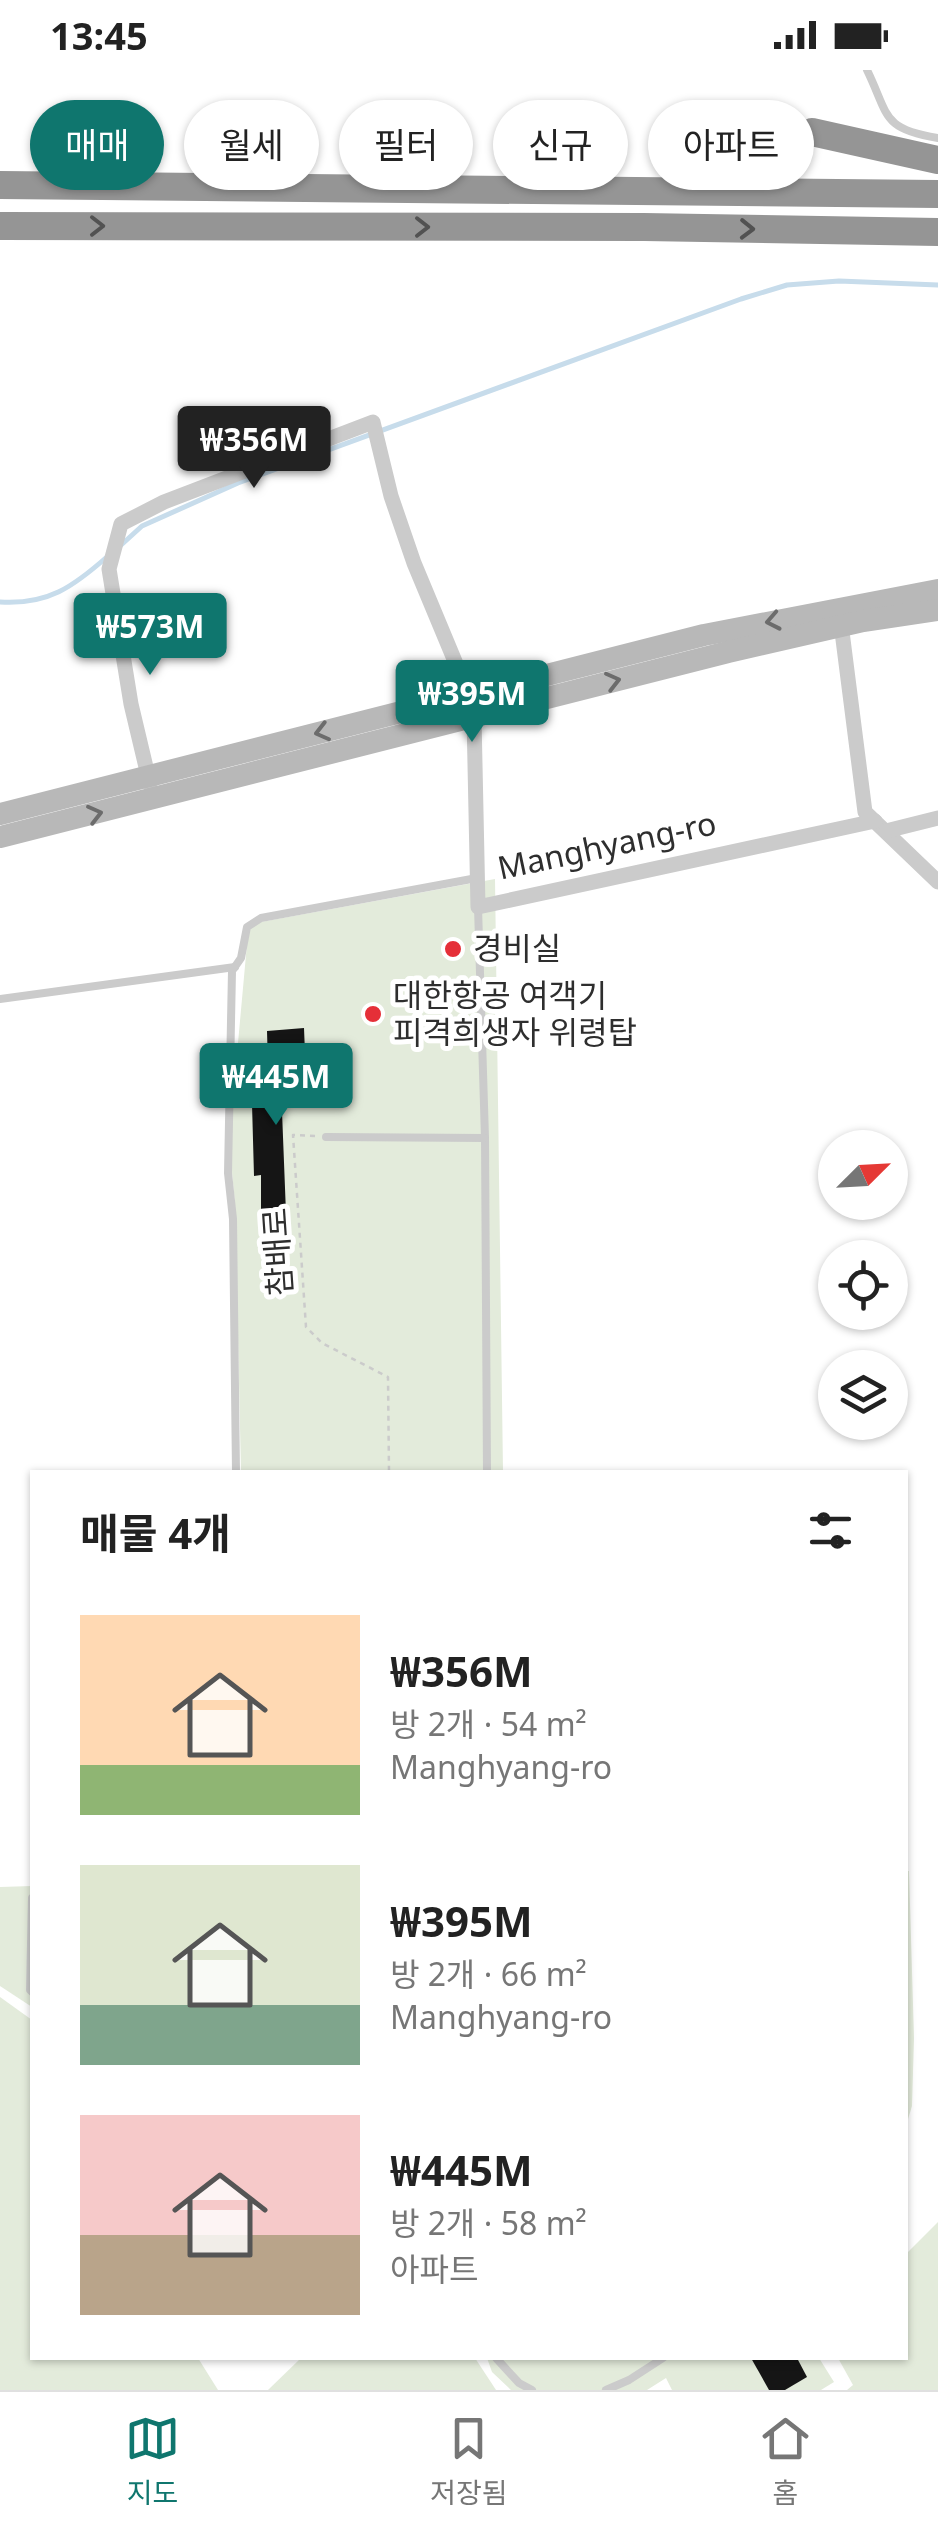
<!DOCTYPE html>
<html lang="ko">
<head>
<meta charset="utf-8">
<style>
  :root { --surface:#fff; --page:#f6f6f6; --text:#222; --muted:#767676; --line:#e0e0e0; --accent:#0f766e }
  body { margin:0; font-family:"Noto Sans","Noto Sans KR",sans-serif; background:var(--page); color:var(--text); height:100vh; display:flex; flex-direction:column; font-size:38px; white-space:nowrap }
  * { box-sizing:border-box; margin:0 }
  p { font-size:32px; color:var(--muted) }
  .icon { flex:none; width:55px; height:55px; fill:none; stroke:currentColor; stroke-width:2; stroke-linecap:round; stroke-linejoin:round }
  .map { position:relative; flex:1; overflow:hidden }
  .side { position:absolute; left:30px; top:1400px; width:878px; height:890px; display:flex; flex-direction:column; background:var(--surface); border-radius:0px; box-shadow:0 2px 8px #0004 }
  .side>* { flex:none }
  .top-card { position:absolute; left:30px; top:30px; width:880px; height:90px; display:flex; gap:20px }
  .needle { width:65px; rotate:66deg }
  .buttons { position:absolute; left:818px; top:1060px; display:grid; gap:20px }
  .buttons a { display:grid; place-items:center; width:90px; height:90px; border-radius:50%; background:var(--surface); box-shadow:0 2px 8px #0004; font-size:50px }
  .price { position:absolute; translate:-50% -85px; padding:0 22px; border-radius:10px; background:var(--accent); color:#fff; font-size:32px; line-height:65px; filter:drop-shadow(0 2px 5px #0008) }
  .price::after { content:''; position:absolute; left:50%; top:60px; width:30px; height:22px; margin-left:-15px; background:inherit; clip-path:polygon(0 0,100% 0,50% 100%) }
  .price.active { background:#222; color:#fff }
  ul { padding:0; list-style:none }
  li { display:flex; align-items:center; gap:30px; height:250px; padding:0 50px }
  li span { display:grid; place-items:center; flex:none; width:280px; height:200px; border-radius:0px; color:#555 }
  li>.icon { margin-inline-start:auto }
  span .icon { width:120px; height:120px; fill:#fffc; stroke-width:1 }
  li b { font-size:42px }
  h2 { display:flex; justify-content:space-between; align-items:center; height:120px; padding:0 50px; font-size:42px }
  .chip { padding:0 35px; border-radius:45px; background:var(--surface); box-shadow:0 2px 8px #0004; font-size:35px; line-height:90px }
  .chip.active { background:var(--accent); color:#fff }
  .status { display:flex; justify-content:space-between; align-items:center; height:70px; padding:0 50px; background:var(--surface); direction:ltr }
  .status svg { height:28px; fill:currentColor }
  .dock { display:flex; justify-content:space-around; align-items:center; height:140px; border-top:2px solid var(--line); background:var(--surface); font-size:28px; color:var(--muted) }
  .dock a { display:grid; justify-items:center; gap:5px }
  .dock .active { color:var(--accent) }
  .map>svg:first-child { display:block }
</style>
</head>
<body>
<div class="status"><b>13:45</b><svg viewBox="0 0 49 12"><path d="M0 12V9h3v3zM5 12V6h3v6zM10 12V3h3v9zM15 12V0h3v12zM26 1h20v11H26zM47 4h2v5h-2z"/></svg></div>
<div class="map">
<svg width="938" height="2320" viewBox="0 0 938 2320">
  <rect width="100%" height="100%" fill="#fff"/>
  <!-- green -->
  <g fill="#e3ebdb">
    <path d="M495,809L503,1402H241L235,1133L229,1072L248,863L253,855L261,852Z"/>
    <path d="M905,1801H909L914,1968L912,2036L905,2059Z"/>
    <path d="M32,1816V1937L0,1916V1817Z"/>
    <path d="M0,1927L32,1950V2288H198L218,2320H0Z"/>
    <path d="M938,2152V2320H847L853,2315L838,2288H905V2185Z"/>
    <path d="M301,2288H475L496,2320H268Z"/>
    <path d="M487,2288H819L834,2312L821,2320H672L666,2308L647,2320H511L492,2302Z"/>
  </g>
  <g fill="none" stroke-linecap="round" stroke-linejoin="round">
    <!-- stream -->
    <g stroke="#c7dceb" stroke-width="5">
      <path d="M120,476L142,456L238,413L741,229L787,215L839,211L938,215"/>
      <path d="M0,532C48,535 73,517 108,486"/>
    </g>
  </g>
  <!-- building -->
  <g fill="#151515">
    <path d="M304,958L306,1008L296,1009V1015L281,1016L287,1169L261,1171V1105L254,1106L252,1034L269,1032L267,961Z"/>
    <path d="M751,2288H797L807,2307L785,2320H769Z"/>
  </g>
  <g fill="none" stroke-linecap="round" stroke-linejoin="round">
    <!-- path -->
    <path stroke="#cbcbcb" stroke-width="2.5" stroke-dasharray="5 5" stroke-linecap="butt" d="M315,1066L293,1065L306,1257L322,1273L388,1307L389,1402"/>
    <!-- lane -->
    <g stroke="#cbcbcb" stroke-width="8">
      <path d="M867,0C889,45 881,59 938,68"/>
      <path d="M478,837L485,1068L487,1402"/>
      <path d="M0,929L235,897"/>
      <path d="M326,1067L485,1068"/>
      <path d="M236,1402L233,1149L228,1103L232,901L241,888L247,857L261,848L477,808"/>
      <path d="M32,1828L30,1920L32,1922"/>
      <path d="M496,2288L519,2313L532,2320"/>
      <path d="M606,2320L629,2310L663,2288"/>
    </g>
    <!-- street -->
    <g stroke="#cbcbcb" stroke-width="15">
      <path d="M840,546L865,742L938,812"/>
      <path d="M150,714L131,634L109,499L121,454L164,432L373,352L391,426L414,493L469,625L474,647L478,837L875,751"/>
      <path d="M886,761L938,748"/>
    </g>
    <!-- secondary -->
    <g stroke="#b8b8b8" stroke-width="22">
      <path d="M0,744L704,565L938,520"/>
      <path d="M0,767L728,582L863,551L938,540"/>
    </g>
    <!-- highway -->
    <g stroke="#959595" stroke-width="28">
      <path d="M812,62L938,90"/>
      <path d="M0,115L938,124"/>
      <path d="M0,156L644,157L938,162"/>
    </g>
  </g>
  <!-- one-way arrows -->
  <defs><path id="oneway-chevron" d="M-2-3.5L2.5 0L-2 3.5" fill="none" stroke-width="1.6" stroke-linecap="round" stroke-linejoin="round" transform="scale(2.5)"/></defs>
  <g stroke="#525252">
    <use href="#oneway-chevron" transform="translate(97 156)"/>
    <use href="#oneway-chevron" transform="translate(422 157)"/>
    <use href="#oneway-chevron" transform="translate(747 159) rotate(1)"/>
  </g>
  <g stroke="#6c6c6c">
    <use href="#oneway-chevron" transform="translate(773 551) rotate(169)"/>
    <use href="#oneway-chevron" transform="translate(613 611) rotate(-14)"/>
    <use href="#oneway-chevron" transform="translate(322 662) rotate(166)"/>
    <use href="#oneway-chevron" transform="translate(95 744) rotate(-14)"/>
  </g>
  <!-- markers -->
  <g fill="#e52f38" stroke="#fff" stroke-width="4">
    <circle cx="453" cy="879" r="10"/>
    <circle cx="373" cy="944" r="10"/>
  </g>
  <g text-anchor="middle" stroke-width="10" stroke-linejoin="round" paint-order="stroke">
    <!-- street labels -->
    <g font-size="32" fill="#2e2e2e" stroke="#fff">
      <text transform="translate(607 776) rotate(-12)" y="11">Manghyang-ro</text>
      <text transform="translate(278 1182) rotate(-94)" y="11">참배로</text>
    </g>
    <!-- poi labels -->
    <g font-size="32" fill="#2e2e2e" stroke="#fff" text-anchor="start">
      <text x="473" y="890">경비실</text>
      <text x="393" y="937">대한항공 여객기<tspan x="393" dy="37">피격희생자 위령탑</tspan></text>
    </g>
  </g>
</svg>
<div class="buttons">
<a><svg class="needle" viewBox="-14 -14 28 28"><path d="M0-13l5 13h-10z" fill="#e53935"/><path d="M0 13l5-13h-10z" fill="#767676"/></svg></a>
<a><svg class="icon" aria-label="locate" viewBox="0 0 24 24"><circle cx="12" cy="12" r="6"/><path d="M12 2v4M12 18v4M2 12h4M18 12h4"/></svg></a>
<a><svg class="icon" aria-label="layers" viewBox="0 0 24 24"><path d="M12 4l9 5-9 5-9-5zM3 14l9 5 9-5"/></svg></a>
</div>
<b class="price active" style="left:254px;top:421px">₩356M</b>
<b class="price" style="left:150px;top:608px">₩573M</b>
<b class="price" style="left:472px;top:675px">₩395M</b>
<b class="price" style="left:276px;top:1058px">₩445M</b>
<div class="top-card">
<a class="chip active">매매</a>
<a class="chip">월세</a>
<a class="chip">필터</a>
<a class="chip">신규</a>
<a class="chip">아파트</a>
</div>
<section class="side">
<h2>매물 4개<svg class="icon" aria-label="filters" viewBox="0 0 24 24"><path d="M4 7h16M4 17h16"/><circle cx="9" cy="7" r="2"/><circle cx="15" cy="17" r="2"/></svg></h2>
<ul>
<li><span style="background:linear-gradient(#ffd9b3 75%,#8fb573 0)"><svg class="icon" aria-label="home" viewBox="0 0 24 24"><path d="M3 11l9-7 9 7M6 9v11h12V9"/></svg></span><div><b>₩356M</b><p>방 2개 · 54 m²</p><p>Manghyang-ro</p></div></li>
<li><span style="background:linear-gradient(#dfe7d0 70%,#7fa58c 0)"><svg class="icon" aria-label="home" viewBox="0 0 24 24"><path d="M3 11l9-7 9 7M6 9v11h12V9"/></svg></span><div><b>₩395M</b><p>방 2개 · 66 m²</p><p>Manghyang-ro</p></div></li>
<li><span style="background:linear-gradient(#f6c9c9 60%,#b9a48a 0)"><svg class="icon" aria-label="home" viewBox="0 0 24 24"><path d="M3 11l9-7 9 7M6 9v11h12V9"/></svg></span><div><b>₩445M</b><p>방 2개 · 58 m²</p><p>아파트</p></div></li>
</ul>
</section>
</div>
<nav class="dock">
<a class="active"><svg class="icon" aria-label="map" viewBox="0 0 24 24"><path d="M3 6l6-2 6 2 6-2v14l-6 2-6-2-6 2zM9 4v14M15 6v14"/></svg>지도</a>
<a><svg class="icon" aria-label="saved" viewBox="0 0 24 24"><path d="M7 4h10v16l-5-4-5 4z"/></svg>저장됨</a>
<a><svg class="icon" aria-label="home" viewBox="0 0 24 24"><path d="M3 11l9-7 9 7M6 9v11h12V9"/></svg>홈</a>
</nav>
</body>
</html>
